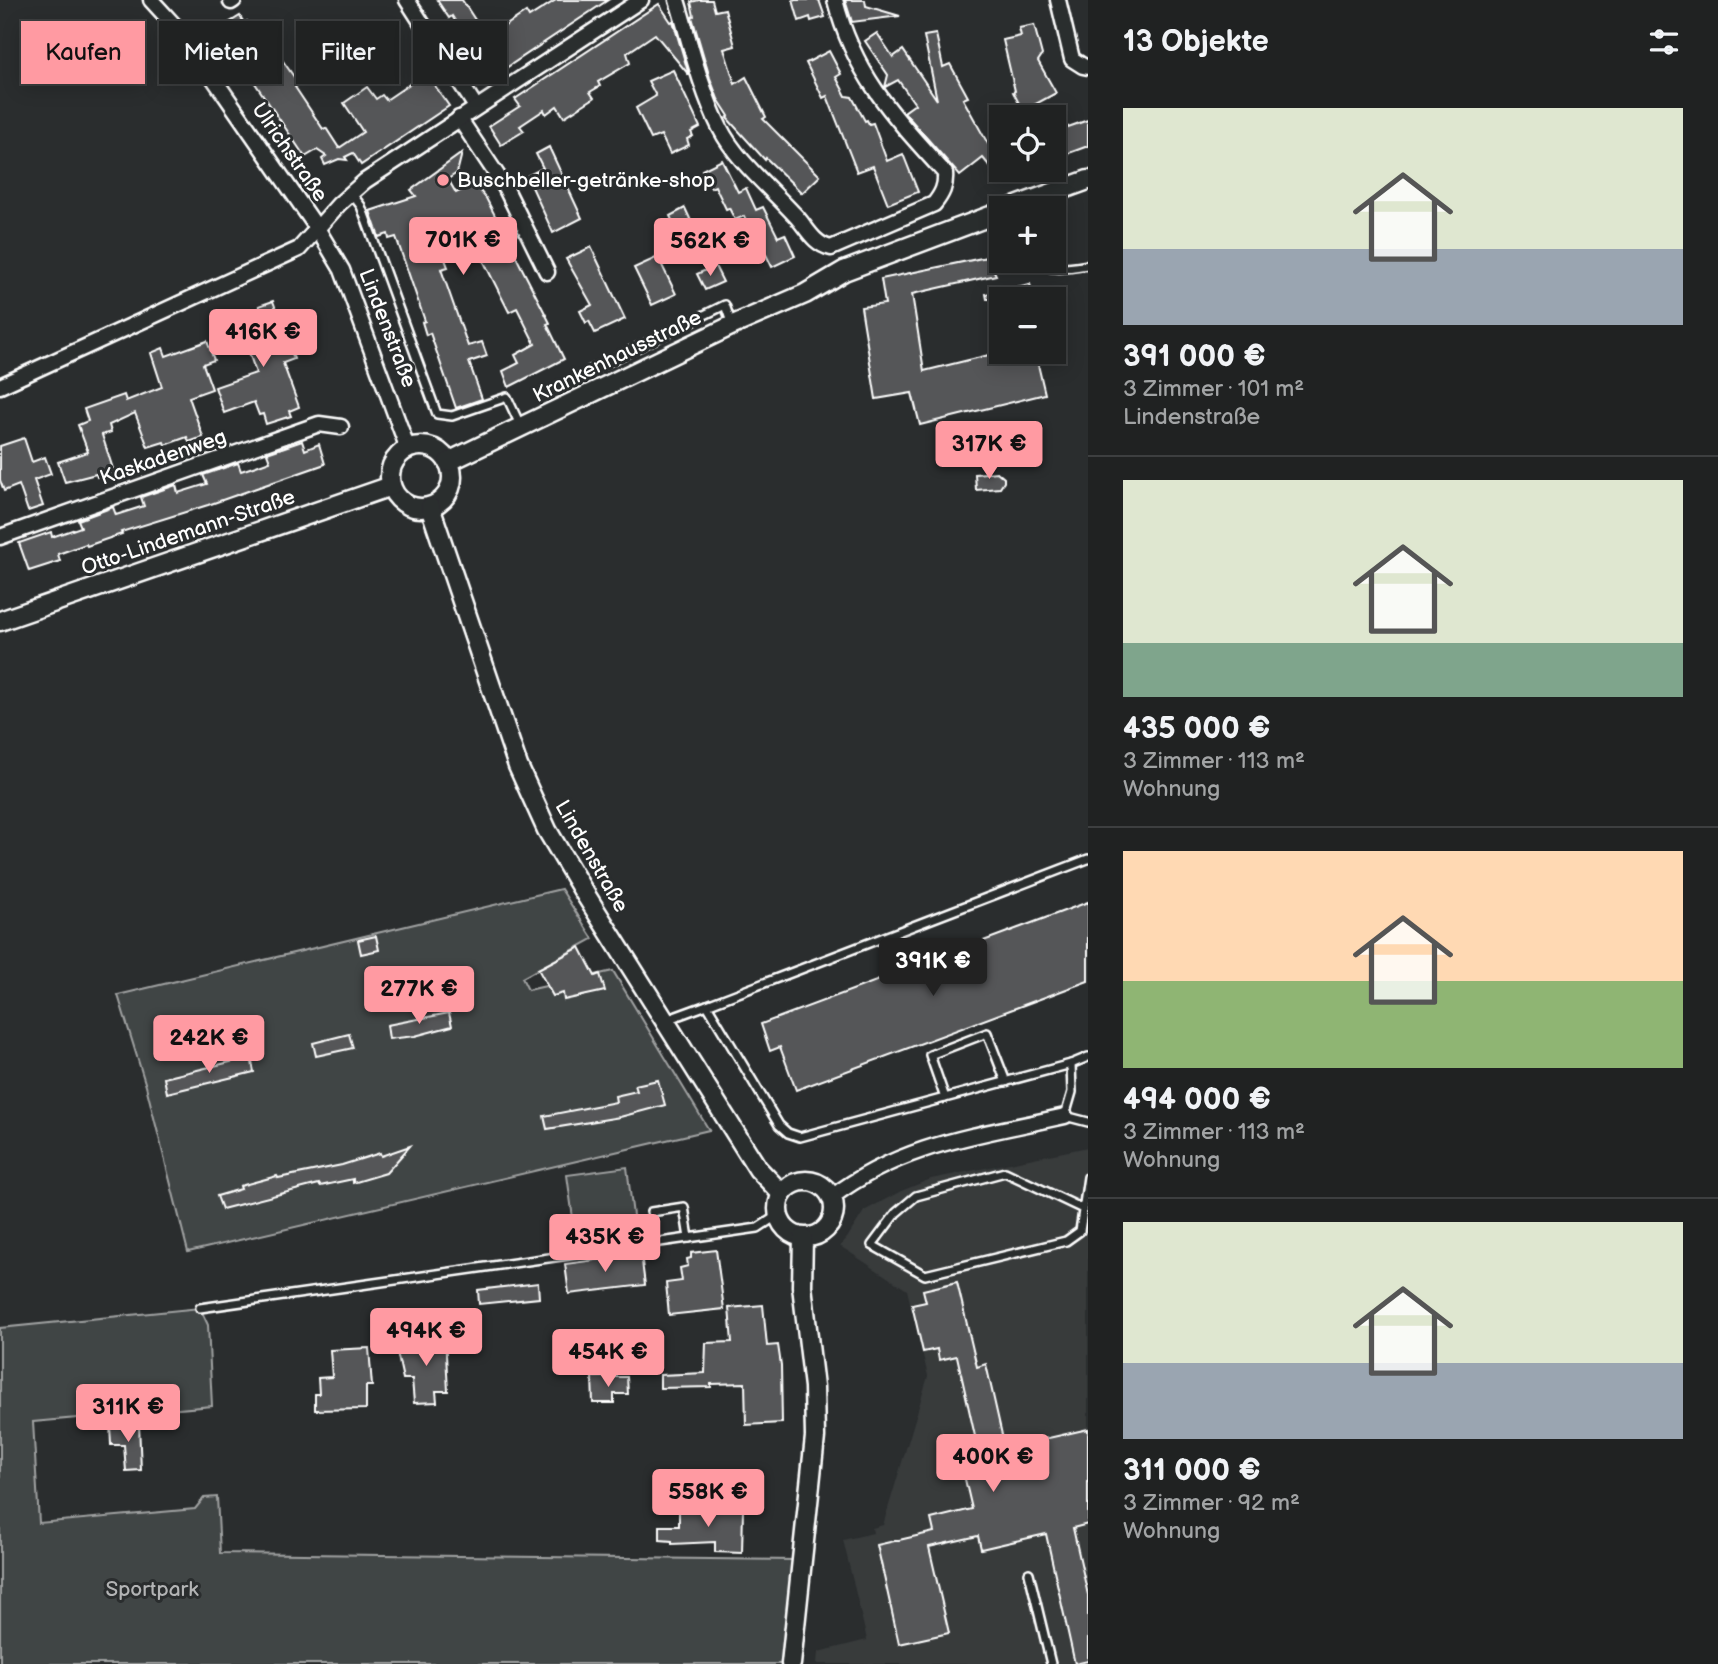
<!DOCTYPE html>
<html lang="de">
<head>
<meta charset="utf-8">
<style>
  :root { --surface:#202222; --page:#2d2f2f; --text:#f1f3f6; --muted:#a2a4a5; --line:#3d3f40; --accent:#ff9aa2 }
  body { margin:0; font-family:"Balsamiq Sans",sans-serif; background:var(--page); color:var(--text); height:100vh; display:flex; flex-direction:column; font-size:26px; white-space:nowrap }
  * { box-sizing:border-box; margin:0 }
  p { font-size:23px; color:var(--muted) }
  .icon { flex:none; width:38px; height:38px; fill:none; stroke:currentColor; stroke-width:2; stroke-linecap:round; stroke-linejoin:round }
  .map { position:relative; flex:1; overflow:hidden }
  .side { display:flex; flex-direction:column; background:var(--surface); width:630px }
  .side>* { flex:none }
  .guide { position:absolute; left:21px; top:21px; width:665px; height:63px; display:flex; gap:14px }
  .fabs { position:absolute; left:989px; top:105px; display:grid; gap:14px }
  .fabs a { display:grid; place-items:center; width:77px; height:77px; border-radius:0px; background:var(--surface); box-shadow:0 4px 18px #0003,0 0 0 2px var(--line); font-size:35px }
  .price { position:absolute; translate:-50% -60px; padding:0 16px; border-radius:7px; background:var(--accent); color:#111; font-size:23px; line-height:46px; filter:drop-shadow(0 2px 4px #0008) }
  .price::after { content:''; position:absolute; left:50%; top:42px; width:21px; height:16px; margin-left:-10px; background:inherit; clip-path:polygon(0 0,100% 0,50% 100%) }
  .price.selected { background:#222; color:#fff }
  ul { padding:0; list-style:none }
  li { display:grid; align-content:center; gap:14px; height:371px; padding:0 35px }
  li+li { border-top:2px solid var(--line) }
  li span { display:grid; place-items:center; height:217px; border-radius:0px; color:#555 }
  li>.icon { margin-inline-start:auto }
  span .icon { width:126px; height:126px; fill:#fffc; stroke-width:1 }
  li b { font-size:30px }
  h2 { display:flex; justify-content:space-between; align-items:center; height:84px; padding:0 35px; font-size:30px }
  .pill { padding:0 24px; border-radius:0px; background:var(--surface); box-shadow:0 4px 18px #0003,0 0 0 2px var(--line); font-size:24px; line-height:63px }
  .pill.selected { background:var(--accent); color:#111 }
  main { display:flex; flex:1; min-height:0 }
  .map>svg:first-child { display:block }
</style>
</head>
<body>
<main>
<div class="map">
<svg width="1088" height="1664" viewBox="0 0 1088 1664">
  <rect width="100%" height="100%" fill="#2a2d2e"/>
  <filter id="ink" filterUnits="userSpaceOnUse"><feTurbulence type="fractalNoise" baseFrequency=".0143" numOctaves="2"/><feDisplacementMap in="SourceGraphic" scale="14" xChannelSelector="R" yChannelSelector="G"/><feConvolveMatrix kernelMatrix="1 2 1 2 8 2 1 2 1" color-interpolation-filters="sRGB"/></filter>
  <g filter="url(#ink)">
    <!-- built -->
    <path fill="#373a3b" d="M1088,1147V1664H817L818,1652L867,1640L843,1540L873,1533L872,1528L883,1525L928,1376L907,1290L840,1246L847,1238L864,1211L901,1191L931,1179Z"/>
    <!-- green -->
    <g fill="#414445" stroke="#a0a2a2" stroke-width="2">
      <path d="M561,889L593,939L522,978L528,990L613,971L709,1130L188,1252L146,1086L118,995Z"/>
      <path d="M627,1167L635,1232L576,1240L567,1175Z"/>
      <path d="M200,1308L208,1325L212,1406L33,1422L39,1523L195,1509L204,1498L217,1497L220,1553L795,1560L783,1664H0V1328Z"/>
    </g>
    <!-- building -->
    <g fill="#555758" stroke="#fff" stroke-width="2">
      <path d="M437,0H462L487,38L526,12L529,17L556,0H608L488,80L473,56L476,54L452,16L449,18Z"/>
      <path d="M699,0H712L715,11L725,9L735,46L724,49L735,84L746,77L766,117L763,119L820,176L802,193L766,158L765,160L727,118L729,116L718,99L710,78L692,17L694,16L691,2Z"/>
      <path d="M793,0H819L825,17L811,21L810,17L799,21Z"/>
      <path d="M845,0H865L866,6L900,16L852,22Z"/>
      <path d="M659,4L671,22L673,21L689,75L655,34L627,53L630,63L598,82L600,86L590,92L594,98L564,117L557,106L546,114L544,110L520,126L524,131L501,145L489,126L520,106L515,99Z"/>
      <path d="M240,16L244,23L247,21L259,38L264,34L299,84L295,87L323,129L326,128L339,148L363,132L344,103L367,87L376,99L382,95L386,100L426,73L449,106L361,165L353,153L345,157L347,160L339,159L325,165L322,159L326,156L317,150L305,157L240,61L254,51L227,45L223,40L219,29Z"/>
      <path d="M388,21L399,37L386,45L376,29Z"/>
      <path d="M1034,25L1042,55L1038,61L1056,93L1023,111L1013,92L1015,91L1003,40L1021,36L1019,28Z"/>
      <path d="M877,33L893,57L903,50L937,100L924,36L936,34L943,67L950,64L968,97L963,99L988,144L997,153L994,155L1006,175L1000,179L983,158L960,176L904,112L915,104L898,80L885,87L888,75L865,41Z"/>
      <path d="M829,51L841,74L836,77L846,96L852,97L865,121L867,120L869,124L873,123L887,161L903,154L918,192L888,204L873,166L857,172L827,96L823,98L806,63Z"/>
      <path d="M673,70L700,127L691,132L693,136L687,139L689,145L670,154L661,135L651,139L636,108L656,96L648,81Z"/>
      <path d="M1088,120V146L1061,156L1054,132Z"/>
      <path d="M549,147L582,218L553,233L527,176L543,168L536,154Z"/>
      <path d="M462,153L457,173L448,179L456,193L474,184L486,198L550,323L547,324L564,359L509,387L503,371L519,363L515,355L535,344L517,308L509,312L466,226L438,241L448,267L441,269L468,346L482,342L487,356L469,362L482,399L456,408L430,333L426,335L422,322L425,321L396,237L389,239L388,234L379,237L370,211L416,196L411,190Z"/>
      <path d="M722,160L738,192L746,188L756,210L763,207L778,237L785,234L795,256L772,267L761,244L758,246L744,216L735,220L729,208L726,209L715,186L711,188L702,170Z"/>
      <path d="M685,208L699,238L684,245L670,216Z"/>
      <path d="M591,247L625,319L595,333L589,321L586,323L580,311L592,305L566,259Z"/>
      <path d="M658,257L676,294L652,305L634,268Z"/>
      <path d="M987,257L996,275L912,294L924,371L1001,352H1035L1045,394L920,425L912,393L876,399L861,307L885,304L881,279Z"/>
      <path d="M715,266L723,282L705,290L697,274Z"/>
      <path d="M1030,284L1034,299H987L986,294Z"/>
      <path d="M273,301L294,359L283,363L299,407L289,411L291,416L266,424L263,414L259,415L254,402L224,413L215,387L256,373L238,321L261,313L259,306Z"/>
      <path d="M207,341L214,360L203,364L212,389L189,397L203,437L189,442L187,437L165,445L164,442L148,447L135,413L109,425L111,432L102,435L114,472L97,477L96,474L65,482L58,462L88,452L78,425L88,421L84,409L124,395L126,401L162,387L151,353L163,348L166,356Z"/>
      <path d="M24,438L32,462L45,457L51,474L34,480L43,506L28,511L19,485L4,491L0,480V446Z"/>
      <path d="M302,441L305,450L319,444L325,464L208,505L121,532L122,534L104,540L87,546L86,544L58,554L60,561L29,571L19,543L51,532L52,537L81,527L78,520L113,507L116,515L144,506L141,497L176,485L178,493L207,484L203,475L238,463L241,471L256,466L270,461L267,453Z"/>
      <path d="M997,472L1004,478V482L1000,488L976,490L975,474Z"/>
      <path d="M1088,902V981L796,1090L780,1047L770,1051L761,1024Z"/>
      <path d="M376,936L379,950L361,954L358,940Z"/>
      <path d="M580,947L595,976L600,974L605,991L564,1000L563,993L553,996L538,969Z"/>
      <path d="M449,1013L452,1026L415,1036L389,1039L387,1025Z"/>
      <path d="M349,1034L353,1048L316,1056L313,1043Z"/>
      <path d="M251,1057L254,1072L167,1093L164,1078Z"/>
      <path d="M658,1080L665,1105L620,1117L547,1129L544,1116L616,1102L615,1096L637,1091L635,1085Z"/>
      <path d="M410,1146L386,1173L353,1183V1179L320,1186L319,1184L222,1209L217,1196L241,1189L240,1186L277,1176L278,1178L342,1165L380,1153L381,1156Z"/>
      <path d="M716,1250L724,1309L669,1315L666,1283L682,1281L680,1268L688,1266L687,1259L691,1258V1253Z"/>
      <path d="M641,1254L645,1285L569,1294L565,1264Z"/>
      <path d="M957,1282L977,1367L986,1364L1005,1448L1088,1429V1524L1073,1528L1088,1595V1661L1075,1664L1046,1534L981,1549L978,1536L929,1547L949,1633L899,1644L877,1545L934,1532L931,1519L972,1509L960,1458L979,1454L957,1356L939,1360L937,1349L923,1352L912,1305L926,1302L923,1290Z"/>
      <path d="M538,1283L539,1298L479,1304L478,1290Z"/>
      <path d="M763,1305L767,1346L778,1345L781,1365L782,1423L746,1425L745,1383L711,1384V1387L660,1388V1375L705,1373L706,1343L732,1342L729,1308Z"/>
      <path d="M445,1336L448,1391H436L437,1402L414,1403L412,1379H403L397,1352L415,1348V1338Z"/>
      <path d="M369,1348L372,1386H366V1409L315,1410V1394H319L318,1378L332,1377L330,1350Z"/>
      <path d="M592,1377H627L628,1394H614V1403H593Z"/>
      <path d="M110,1424H139L141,1470L126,1471L124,1445H111Z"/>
      <path d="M679,1509L743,1510L742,1553L715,1552V1542L672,1544V1541L660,1540V1526H679Z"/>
    </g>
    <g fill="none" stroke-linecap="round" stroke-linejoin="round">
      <defs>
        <g id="service">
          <path d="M351,193L361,206L437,414L452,416L507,397L521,427"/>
          <path d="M1034,261C1050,272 1070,268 1088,265"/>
          <path d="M589,371L725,305L732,325"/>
          <path d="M1088,859L707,1005L779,1125L788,1133L800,1137L1071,1064L1088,1057"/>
          <path d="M666,1020L707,1005"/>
          <path d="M1071,1064L1072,1092L1065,1116L1088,1122"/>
          <path d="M945,1098L930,1055L987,1033L1006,1082"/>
          <path d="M1083,1209L1005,1172L916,1196L896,1213L872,1245L925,1275L1066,1241L1080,1231L1088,1177"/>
          <path d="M651,1212L684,1207L689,1238"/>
          <path d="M200,1308L758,1228L778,1215"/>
          <path d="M1029,1573L1051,1664"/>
        </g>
        <g id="minor">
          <path d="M151,0L185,37L317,228L342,270L408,449"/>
          <path d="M407,0L476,107"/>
          <path d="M677,0C690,42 700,88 720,128C736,160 768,186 793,213C806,225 812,244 831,248L934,204C942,194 946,186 945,173C894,117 854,75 835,0"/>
          <path d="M1058,0L1072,59L1083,66L1088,67"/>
          <path d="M231,2L234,0"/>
          <path d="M459,118L505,187L547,272"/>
          <path d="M0,386L299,249L339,204L365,181L641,0"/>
          <path d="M0,537L319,424L341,427"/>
          <path d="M832,1197C903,1143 981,1135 1065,1116"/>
        </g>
        <g id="tertiary">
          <path d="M1011,208L1088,180"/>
          <circle cx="421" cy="477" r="31"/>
          <path d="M448,462L733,325L805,294L844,271L1001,212"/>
          <path d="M430,507L518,766L547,830L582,889L758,1169L782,1194"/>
          <path d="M0,621L391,486"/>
          <circle cx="806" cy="1209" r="28"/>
          <path d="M791,1664L815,1437L814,1387L802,1286L803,1238"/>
        </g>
      </defs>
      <!-- service casing -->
      <use href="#service" stroke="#fff" stroke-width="12"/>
      <!-- minor casing -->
      <use href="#minor" stroke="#fff" stroke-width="19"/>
      <!-- tertiary casing -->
      <use href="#tertiary" stroke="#fff" stroke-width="23"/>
      <!-- service -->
      <use href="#service" stroke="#2a2d2e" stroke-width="7"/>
      <!-- minor -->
      <use href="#minor" stroke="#2a2d2e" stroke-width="14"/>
      <!-- tertiary -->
      <use href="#tertiary" stroke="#2a2d2e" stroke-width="18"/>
    </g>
  </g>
  <!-- markers -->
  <circle fill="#ff9aa2" stroke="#2a2d2e" stroke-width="2.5" cx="443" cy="180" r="7"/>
  <g text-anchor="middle" stroke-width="6" stroke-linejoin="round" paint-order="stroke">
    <!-- street labels -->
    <g font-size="21" fill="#fff" stroke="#2a2d2e">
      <text transform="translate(290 152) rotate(55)" y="7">Ulrichstraße</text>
      <text transform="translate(388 328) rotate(69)" y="7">Lindenstraße</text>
      <text transform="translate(617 356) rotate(-26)" y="7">Krankenhausstraße</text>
      <text transform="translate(163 457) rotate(-19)" y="7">Kaskadenweg</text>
      <text transform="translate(188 532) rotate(-19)" y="7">Otto-Lindemann-Straße</text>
      <text transform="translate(592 856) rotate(60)" y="7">Lindenstraße</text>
    </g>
    <!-- poi labels -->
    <g font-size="21" fill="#fff" stroke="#2a2d2e" text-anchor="start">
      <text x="457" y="187">Buschbeller-getränke-shop</text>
    </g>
    <!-- park labels -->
    <g font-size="21" fill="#b3b4b5" stroke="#2a2d2e">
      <text x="152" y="1596">Sportpark</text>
    </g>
  </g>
</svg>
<div class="fabs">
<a><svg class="icon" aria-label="locate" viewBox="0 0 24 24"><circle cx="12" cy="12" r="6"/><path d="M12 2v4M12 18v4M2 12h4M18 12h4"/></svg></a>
<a>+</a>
<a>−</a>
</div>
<b class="price" style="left:463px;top:277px">701K €</b>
<b class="price" style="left:710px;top:278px">562K €</b>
<b class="price" style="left:263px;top:369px">416K €</b>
<b class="price" style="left:989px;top:481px">317K €</b>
<b class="price selected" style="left:933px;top:998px">391K €</b>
<b class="price" style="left:419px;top:1026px">277K €</b>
<b class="price" style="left:209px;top:1075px">242K €</b>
<b class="price" style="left:605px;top:1274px">435K €</b>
<b class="price" style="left:426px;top:1368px">494K €</b>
<b class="price" style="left:608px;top:1389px">454K €</b>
<b class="price" style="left:128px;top:1444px">311K €</b>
<b class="price" style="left:993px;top:1494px">400K €</b>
<b class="price" style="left:708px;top:1529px">558K €</b>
<div class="guide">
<a class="pill selected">Kaufen</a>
<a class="pill">Mieten</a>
<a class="pill">Filter</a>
<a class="pill">Neu</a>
</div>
</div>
<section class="side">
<h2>13 Objekte<svg class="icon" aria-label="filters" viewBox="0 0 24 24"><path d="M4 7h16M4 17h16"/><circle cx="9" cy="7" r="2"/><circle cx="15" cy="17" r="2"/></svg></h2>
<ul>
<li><span style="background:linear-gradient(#dfe7d0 65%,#9aa5b1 0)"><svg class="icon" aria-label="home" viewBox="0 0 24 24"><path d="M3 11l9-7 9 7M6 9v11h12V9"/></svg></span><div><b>391 000 €</b><p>3 Zimmer · 101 m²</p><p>Lindenstraße</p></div></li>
<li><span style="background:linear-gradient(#dfe7d0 75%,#7fa58c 0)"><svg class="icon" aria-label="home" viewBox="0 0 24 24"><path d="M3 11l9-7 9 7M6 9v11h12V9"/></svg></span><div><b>435 000 €</b><p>3 Zimmer · 113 m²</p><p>Wohnung</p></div></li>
<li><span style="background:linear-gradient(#ffd9b3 60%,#8fb573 0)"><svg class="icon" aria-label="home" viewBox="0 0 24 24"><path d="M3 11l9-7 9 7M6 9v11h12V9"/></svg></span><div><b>494 000 €</b><p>3 Zimmer · 113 m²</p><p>Wohnung</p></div></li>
<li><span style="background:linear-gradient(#dfe7d0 65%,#9aa5b1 0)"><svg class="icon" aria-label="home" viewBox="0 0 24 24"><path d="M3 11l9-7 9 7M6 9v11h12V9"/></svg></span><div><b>311 000 €</b><p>3 Zimmer · 92 m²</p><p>Wohnung</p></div></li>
</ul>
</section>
</main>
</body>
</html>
